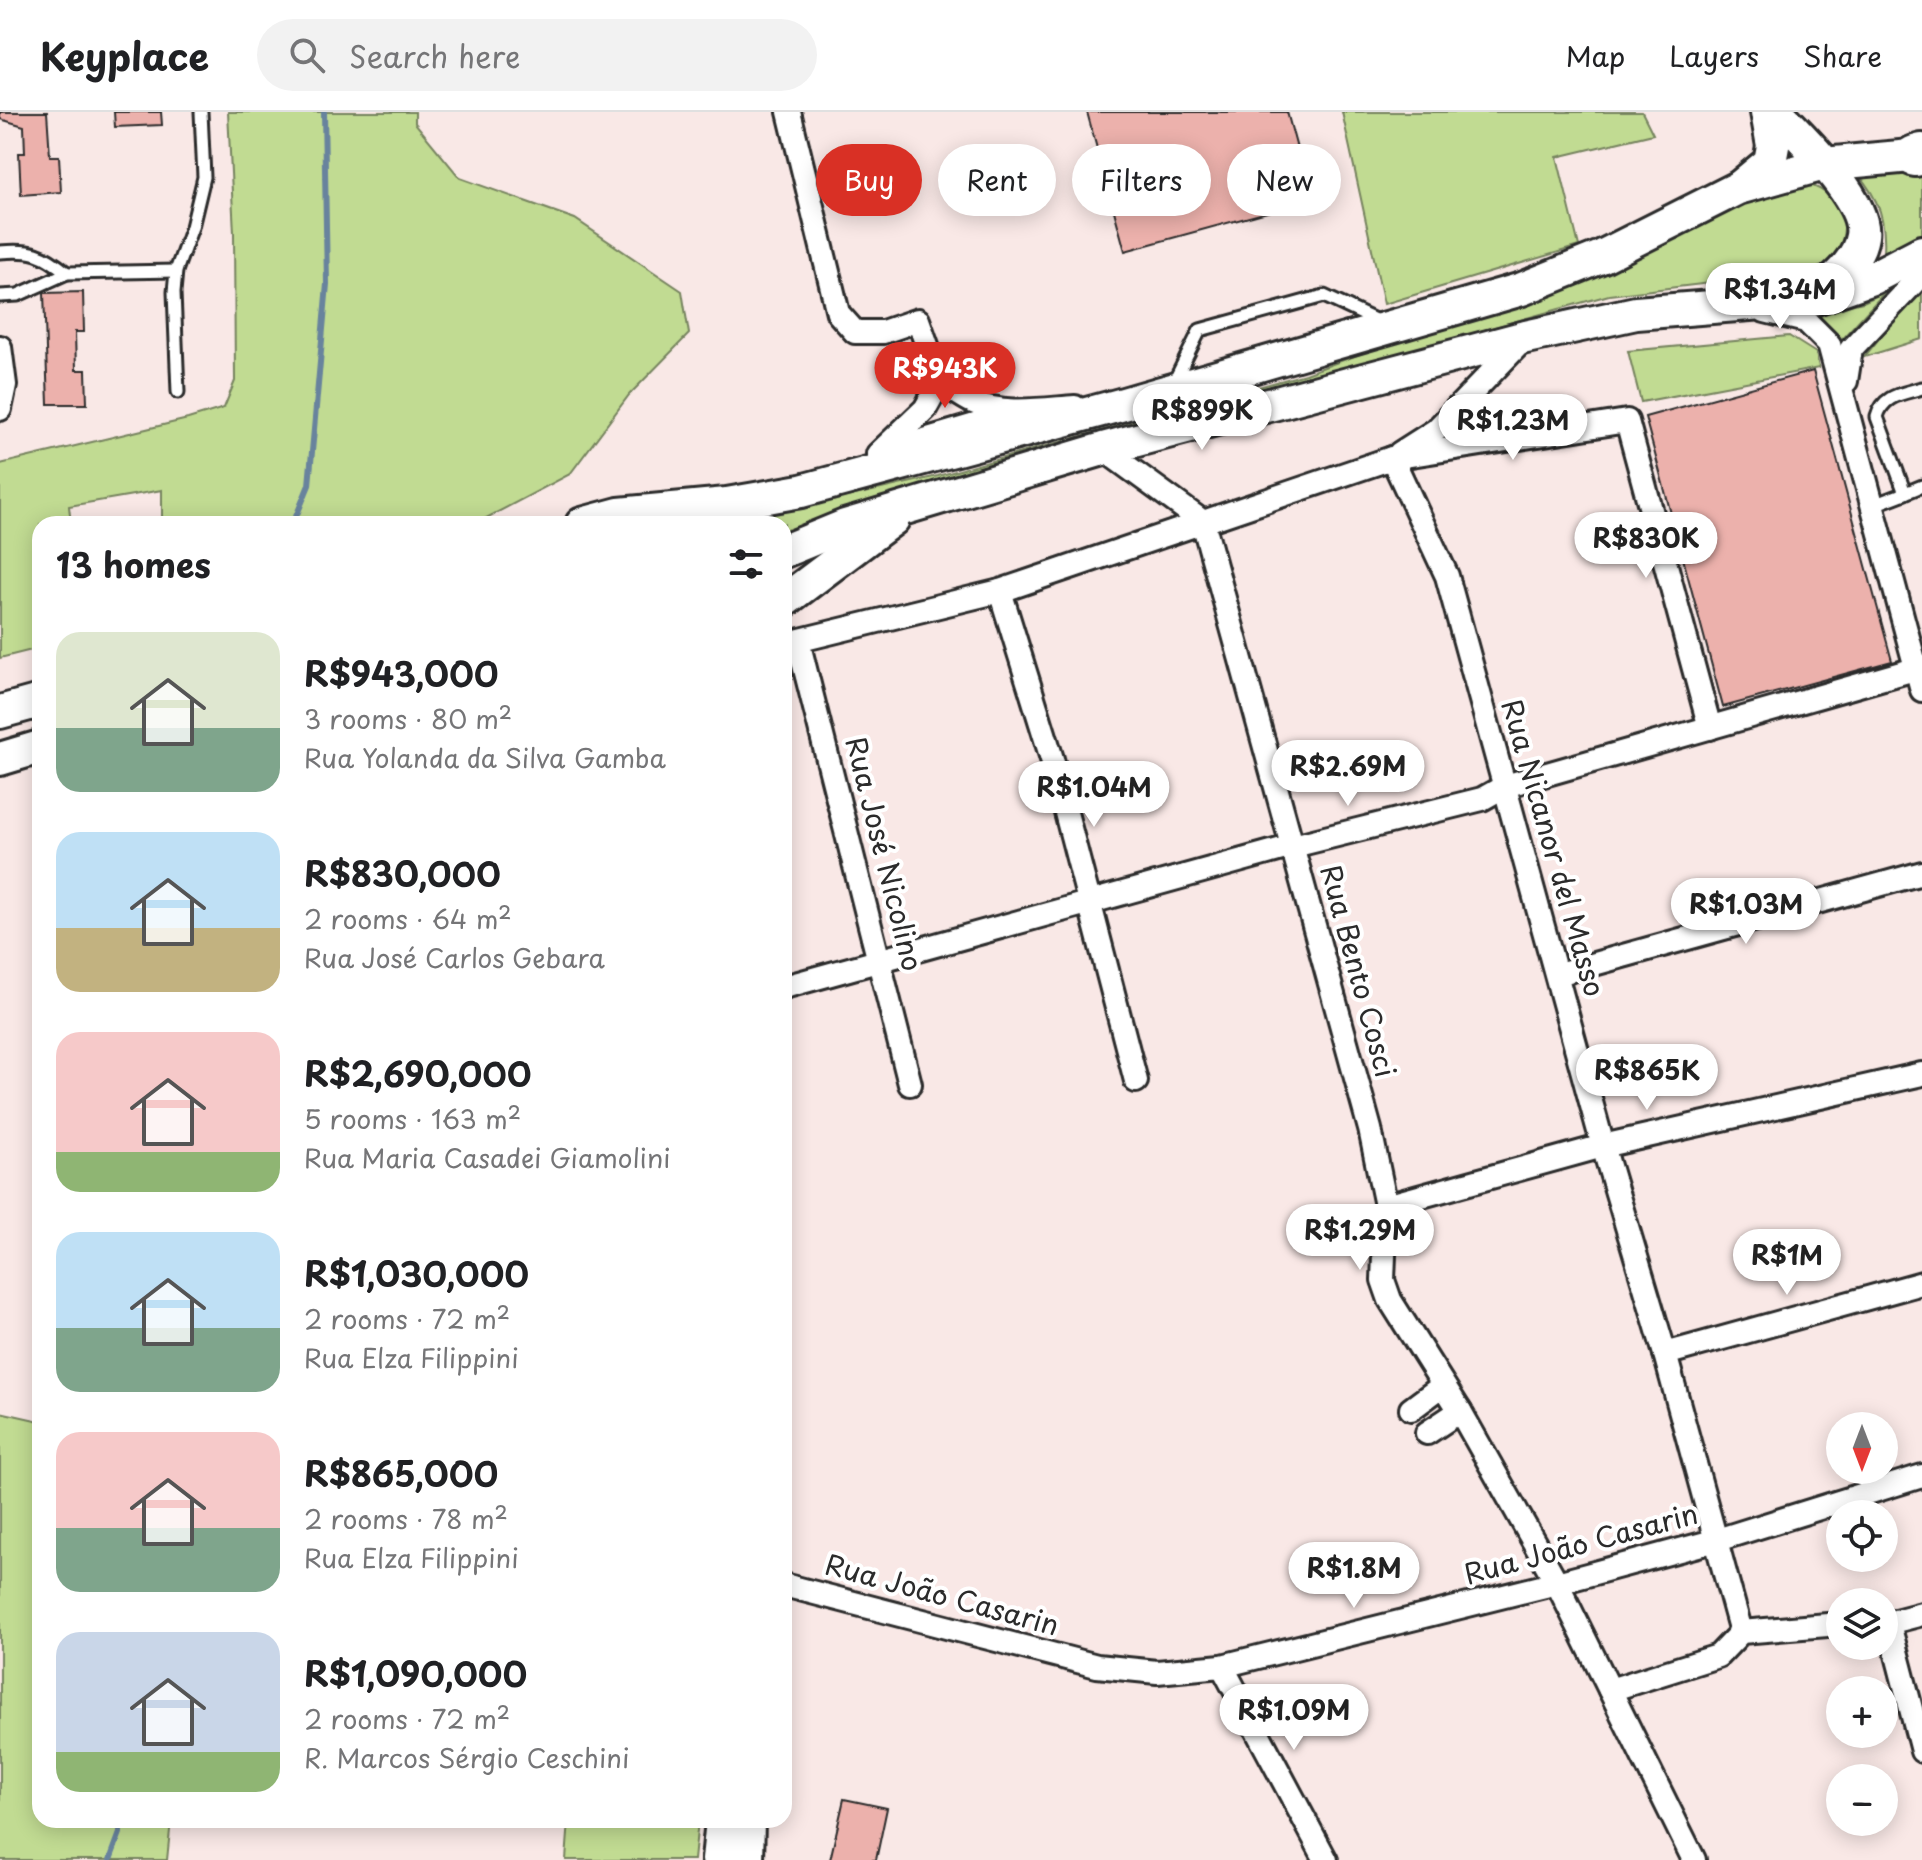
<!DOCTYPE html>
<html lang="en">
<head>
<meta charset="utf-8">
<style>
  :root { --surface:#fff; --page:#f2f2f2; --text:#202124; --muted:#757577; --line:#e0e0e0; --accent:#d93025 }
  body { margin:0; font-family:"Playpen Sans",sans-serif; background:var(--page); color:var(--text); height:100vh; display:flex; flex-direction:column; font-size:30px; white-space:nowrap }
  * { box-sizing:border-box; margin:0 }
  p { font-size:26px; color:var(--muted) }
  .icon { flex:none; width:44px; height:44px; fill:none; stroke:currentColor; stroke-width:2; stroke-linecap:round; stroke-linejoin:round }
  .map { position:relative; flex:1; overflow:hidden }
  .panel { position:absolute; left:32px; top:404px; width:760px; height:1312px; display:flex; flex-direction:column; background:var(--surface); border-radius:24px; box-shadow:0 4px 20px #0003 }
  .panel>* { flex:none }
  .top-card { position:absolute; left:816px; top:32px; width:760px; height:72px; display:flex; gap:16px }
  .needle { width:52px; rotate:180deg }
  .controls { position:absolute; left:1826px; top:1300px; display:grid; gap:16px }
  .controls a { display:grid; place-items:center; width:72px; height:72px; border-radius:50%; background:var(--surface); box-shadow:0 4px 20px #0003; font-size:40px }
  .price { position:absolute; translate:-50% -68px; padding:0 18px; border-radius:28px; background:#fff; color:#222; font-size:26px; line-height:52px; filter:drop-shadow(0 2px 4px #0008) }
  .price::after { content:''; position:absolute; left:50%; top:48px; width:24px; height:18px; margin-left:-12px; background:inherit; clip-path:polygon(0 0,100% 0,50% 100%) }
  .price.on { background:var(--accent); color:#fff }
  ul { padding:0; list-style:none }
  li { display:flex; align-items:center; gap:24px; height:200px; padding:0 24px }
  li span { display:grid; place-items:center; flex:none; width:224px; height:160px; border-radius:24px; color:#555 }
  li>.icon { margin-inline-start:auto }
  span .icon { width:96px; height:96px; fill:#fffc; stroke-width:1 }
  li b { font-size:34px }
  h2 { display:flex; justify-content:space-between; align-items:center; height:96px; padding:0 24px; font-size:34px }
  .chip { padding:0 28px; border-radius:36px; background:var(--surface); box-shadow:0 4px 20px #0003; font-size:28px; line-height:72px }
  .chip.on { background:var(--accent); color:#fff }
  header { display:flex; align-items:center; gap:48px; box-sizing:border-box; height:112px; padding:0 40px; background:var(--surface); border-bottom:2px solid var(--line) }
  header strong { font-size:38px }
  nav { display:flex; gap:44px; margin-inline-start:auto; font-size:28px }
  .search { width:560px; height:72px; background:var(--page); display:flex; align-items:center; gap:20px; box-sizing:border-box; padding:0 28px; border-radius:44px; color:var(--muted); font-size:30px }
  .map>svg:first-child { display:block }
</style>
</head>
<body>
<header>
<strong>Keyplace</strong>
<div class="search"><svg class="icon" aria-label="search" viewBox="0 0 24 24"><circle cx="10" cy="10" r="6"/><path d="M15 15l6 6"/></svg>Search here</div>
<nav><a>Map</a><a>Layers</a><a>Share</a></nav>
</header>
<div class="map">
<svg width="1922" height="1748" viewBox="0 0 1922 1748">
  <rect width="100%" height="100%" fill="#f9e8e6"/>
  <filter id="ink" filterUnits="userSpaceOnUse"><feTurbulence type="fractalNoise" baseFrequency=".0125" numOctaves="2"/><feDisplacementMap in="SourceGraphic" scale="16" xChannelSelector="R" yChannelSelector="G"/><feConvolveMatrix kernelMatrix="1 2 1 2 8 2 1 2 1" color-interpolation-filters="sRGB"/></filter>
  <g filter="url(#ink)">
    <!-- green -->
    <g fill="#c1db92" stroke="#76835e" stroke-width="2">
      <path d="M228,0H415V11L460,66L575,107L682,179L689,222L629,283L570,362L475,412H162V378L69,394L71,412H40V536L0,546V352L188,307L224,296L235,269L234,121Z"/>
      <path d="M1342,0H1642L1653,22L1557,45L1579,134L1384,192Z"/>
      <path d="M1922,56V123L1884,144C1886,108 1880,88 1857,61Z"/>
      <path d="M1813,74C1856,91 1853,142 1812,159L1609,183L848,396L784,420V412H693L763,404L938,364L1305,262L1437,214L1558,181L1716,102L1786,76Z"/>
      <path d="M1922,174V227L1864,245Z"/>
      <path d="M1885,180L1838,231L1825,212L1810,202L1863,190Z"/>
      <path d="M1789,224L1816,241L1819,256L1641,290L1628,239Z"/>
      <path d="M0,1300L40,1309V1708H171L167,1748H0Z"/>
      <path d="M569,1708H698L694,1748H566Z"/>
    </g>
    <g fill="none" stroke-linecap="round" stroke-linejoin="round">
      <!-- stream -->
      <g stroke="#67839d" stroke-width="6">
        <path d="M293,412L309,373L327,172L324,0"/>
        <path d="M110,1748L120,1721V1708"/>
      </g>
    </g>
    <!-- building -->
    <g fill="#ecb1ac" stroke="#2b2b2b" stroke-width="2">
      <path d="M0,0H47L50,44H59L61,80L21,83L19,41H25L24,14L0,7Z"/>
      <path d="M114,0H161L162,13L115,15Z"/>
      <path d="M1087,0H1287L1311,88L1125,139Z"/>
      <path d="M83,180L84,220H75L76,258H86L87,292H48L44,181Z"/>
      <path d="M1813,259L1892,549L1723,595L1645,305Z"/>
      <path d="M844,1687L887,1696L876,1748H830Z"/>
    </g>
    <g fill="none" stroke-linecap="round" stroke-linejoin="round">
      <defs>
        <g id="lane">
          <path d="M0,140C31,137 43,141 67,161"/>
          <path d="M0,184L18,183L67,161L176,159"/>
          <path d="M1173,272L1200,218L1324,184L1379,210"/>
          <path d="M178,280L174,180L176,159L192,115L204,65L201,0"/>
          <path d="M1905,381L1922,374"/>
          <path d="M1871,394L1905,381L1877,305C1883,283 1902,282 1922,276"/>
        </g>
        <g id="street">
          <path d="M789,0L838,201L855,220H883L918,208L940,270"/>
          <path d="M1765,199L1806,209L1829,232L1922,578"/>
          <path d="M0,235L5,273L0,297"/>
          <path d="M1846,269L1851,237L1922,162"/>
          <path d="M1103,337L1203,410L1370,1017L1386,1094L1383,1168L1390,1188L1460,1299L1557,1471L1694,1748"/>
          <path d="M884,340L1012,302"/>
          <path d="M1400,341L1436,318L1524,227"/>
          <path d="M878,342L925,297L940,270C951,276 962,285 973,290C1003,304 1044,297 1075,295"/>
          <path d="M1392,346L1447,464L1603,1034L1665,1242L1741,1520"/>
          <path d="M1000,479L1052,647L1136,969"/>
          <path d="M798,529L910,972"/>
          <path d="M784,532L1000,479L1392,346L1627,309L1710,616"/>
          <path d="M1558,862L1922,761"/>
          <path d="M784,875L1293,734L1482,687L1505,674L1922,555"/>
          <path d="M1386,1094L1603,1034L1922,962"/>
          <path d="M1665,1242L1922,1171"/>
          <path d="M1411,1297L1442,1274"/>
          <path d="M1427,1321L1460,1299"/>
          <path d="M784,1473L1097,1554L1157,1560L1222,1554L1557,1471L1717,1428L1922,1364"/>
          <path d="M1884,1512L1922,1502"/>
          <path d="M1889,1512L1922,1639"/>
          <path d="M1222,1554L1326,1748"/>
          <path d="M1610,1578L1718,1544L1741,1520L1840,1512"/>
        </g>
        <g id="secondary">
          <path d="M1777,0C1801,25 1868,89 1862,124C1858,149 1836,166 1818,182"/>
          <path d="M1741,74L1770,50L1773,34L1767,0"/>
          <path d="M582,412L619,402L727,392L801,379L1120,293L1522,177L1601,145L1738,76L1824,52L1922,43"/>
          <path d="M784,439L845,414L1103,337L1526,225L1636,201L1813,187L1872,166L1922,140"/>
          <path d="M784,489L893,407"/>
          <path d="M0,600L40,589"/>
          <path d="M0,647L40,635"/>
          <path d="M718,1748L722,1708"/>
          <path d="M747,1748L748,1708"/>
        </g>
        <path id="highway" d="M1915,44L1922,42"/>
      </defs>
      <!-- lane casing -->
      <use href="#lane" stroke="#2b2b2b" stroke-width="17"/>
      <!-- street casing -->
      <use href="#street" stroke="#2b2b2b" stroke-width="28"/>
      <!-- secondary casing -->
      <use href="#secondary" stroke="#2b2b2b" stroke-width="38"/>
      <!-- highway casing -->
      <use href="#highway" stroke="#2b2b2b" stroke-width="46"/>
      <!-- lane -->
      <use href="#lane" stroke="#fff" stroke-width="11"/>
      <!-- street -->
      <use href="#street" stroke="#fff" stroke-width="22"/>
      <!-- secondary -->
      <use href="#secondary" stroke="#fff" stroke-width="32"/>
      <!-- highway -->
      <use href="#highway" stroke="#fff" stroke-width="40"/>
    </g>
  </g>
  <g text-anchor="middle" stroke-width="8" stroke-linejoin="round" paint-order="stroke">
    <!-- street labels -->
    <g font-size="28" fill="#2b2b2b" stroke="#fff">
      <text transform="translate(1553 736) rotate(74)" y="10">Rua Nicanor del Masso</text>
      <text transform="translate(884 742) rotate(76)" y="10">Rua José Nicolino</text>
      <text transform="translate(1358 859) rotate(75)" y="10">Rua Bento Cosci</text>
      <text transform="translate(1581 1432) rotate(-15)" y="10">Rua João Casarin</text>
      <text transform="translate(942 1483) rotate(15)" y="10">Rua João Casarin</text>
    </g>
  </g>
</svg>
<div class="controls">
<a><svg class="needle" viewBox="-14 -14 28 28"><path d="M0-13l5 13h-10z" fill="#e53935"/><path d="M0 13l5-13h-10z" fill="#757577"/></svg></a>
<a><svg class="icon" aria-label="locate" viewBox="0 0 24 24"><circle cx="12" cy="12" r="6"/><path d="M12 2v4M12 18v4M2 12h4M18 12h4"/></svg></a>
<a><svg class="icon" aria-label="layers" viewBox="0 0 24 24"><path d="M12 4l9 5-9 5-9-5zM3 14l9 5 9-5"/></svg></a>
<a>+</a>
<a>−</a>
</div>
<b class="price" style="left:1780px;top:219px">R$1.34M</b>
<b class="price on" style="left:945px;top:298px">R$943K</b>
<b class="price" style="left:1202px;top:340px">R$899K</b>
<b class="price" style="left:1513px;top:350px">R$1.23M</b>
<b class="price" style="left:1646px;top:468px">R$830K</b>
<b class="price" style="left:1348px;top:696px">R$2.69M</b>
<b class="price" style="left:1094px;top:717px">R$1.04M</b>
<b class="price" style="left:1746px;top:834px">R$1.03M</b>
<b class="price" style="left:1647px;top:1000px">R$865K</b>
<b class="price" style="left:1360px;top:1160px">R$1.29M</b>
<b class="price" style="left:1787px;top:1185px">R$1M</b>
<b class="price" style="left:1354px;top:1498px">R$1.8M</b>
<b class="price" style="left:1294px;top:1640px">R$1.09M</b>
<div class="top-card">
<a class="chip on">Buy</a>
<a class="chip">Rent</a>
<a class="chip">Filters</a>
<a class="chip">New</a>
</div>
<section class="panel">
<h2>13 homes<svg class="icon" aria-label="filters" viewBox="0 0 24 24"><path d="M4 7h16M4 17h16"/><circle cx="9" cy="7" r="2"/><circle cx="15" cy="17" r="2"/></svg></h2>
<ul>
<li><span style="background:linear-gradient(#dfe7d0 60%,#7fa58c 0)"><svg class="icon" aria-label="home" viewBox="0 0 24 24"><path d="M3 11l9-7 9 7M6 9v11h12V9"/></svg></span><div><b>R$943,000</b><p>3 rooms · 80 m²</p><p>Rua Yolanda da Silva Gamba</p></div></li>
<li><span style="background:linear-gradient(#bfe0f5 60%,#c2b280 0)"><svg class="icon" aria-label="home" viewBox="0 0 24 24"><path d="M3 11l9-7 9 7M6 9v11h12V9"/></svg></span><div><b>R$830,000</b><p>2 rooms · 64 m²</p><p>Rua José Carlos Gebara</p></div></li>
<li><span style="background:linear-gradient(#f6c9c9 75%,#8fb573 0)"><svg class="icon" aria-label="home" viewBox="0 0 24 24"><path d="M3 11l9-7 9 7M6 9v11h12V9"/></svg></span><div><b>R$2,690,000</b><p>5 rooms · 163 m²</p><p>Rua Maria Casadei Giamolini</p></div></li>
<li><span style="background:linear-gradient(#bfe0f5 60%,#7fa58c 0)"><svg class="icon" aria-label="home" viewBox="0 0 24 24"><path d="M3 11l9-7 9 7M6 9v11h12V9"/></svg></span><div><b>R$1,030,000</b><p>2 rooms · 72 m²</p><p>Rua Elza Filippini</p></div></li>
<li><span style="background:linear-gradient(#f6c9c9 60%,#7fa58c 0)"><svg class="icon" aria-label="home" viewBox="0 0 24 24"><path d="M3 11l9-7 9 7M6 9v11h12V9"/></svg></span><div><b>R$865,000</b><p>2 rooms · 78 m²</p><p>Rua Elza Filippini</p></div></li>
<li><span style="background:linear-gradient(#c9d6e8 75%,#8fb573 0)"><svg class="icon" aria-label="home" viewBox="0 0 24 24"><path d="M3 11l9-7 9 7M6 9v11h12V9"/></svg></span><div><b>R$1,090,000</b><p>2 rooms · 72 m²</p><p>R. Marcos Sérgio Ceschini</p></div></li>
</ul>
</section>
</div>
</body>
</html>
